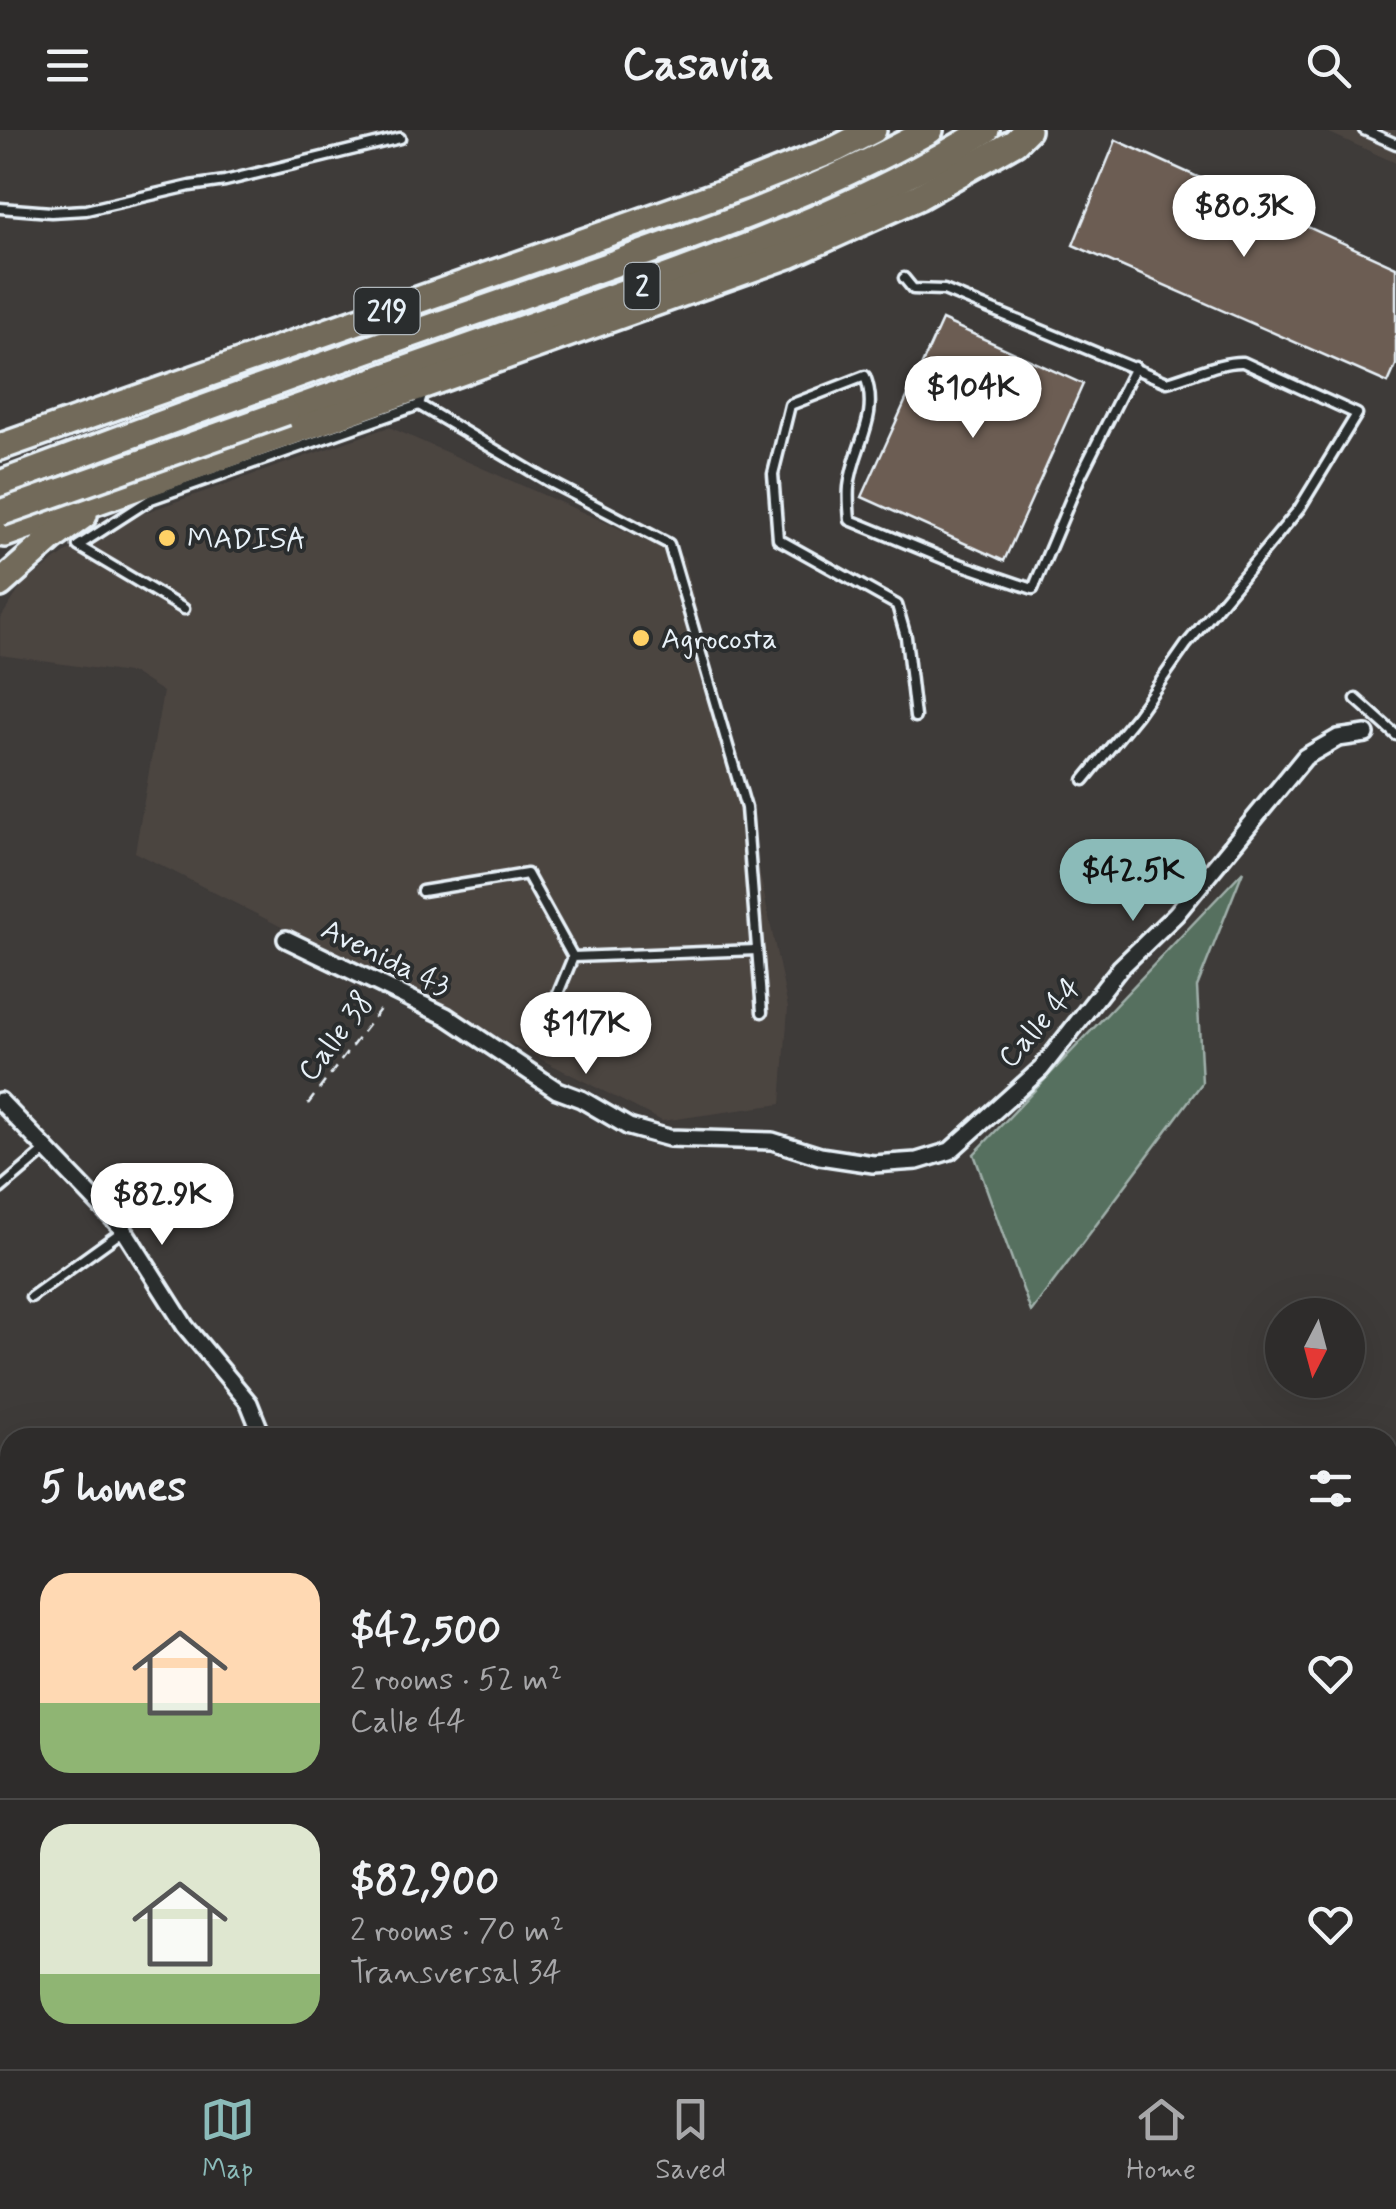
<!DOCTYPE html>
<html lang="en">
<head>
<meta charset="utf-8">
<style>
  :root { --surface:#2e2c2b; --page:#363433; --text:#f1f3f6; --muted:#a7a7a9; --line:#494847; --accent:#8bbbb9 }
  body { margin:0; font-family:Mynerve,sans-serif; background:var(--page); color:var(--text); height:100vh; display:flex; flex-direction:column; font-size:38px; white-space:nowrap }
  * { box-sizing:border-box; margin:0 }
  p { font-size:32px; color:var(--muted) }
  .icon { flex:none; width:55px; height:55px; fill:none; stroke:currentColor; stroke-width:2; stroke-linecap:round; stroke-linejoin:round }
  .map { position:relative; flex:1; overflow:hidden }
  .drawer { position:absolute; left:0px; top:1298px; width:1398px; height:642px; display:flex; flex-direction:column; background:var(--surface); border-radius:30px 30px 0 0; box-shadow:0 10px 40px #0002,0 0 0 2px var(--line) }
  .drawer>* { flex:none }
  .needle { width:65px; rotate:186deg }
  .controls { position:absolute; left:1265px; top:1168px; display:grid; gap:20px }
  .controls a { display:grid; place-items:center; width:100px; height:100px; border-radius:50%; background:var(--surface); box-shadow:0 10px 40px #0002,0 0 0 2px var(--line); font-size:50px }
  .price { position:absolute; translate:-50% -85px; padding:0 22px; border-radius:35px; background:#fff; color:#222; font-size:32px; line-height:65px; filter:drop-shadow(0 2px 5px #0008) }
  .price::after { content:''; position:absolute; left:50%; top:60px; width:30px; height:22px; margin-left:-15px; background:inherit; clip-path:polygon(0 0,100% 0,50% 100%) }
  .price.on { background:var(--accent); color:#111 }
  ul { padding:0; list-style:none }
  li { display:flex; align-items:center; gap:30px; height:250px; padding:0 40px }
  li+li { border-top:2px solid var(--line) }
  li span { display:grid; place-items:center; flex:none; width:280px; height:200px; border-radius:30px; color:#555 }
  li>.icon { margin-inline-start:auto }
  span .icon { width:120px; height:120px; fill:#fffc; stroke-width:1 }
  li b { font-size:42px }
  h2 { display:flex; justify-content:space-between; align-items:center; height:120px; padding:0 40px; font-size:42px }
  header { display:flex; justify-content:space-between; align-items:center; height:130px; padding:0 40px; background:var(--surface); font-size:45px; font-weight:800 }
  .menu { display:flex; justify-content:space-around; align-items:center; height:140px; border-top:2px solid var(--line); background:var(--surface); font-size:28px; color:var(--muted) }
  .menu a { display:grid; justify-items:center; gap:5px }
  .menu .on { color:var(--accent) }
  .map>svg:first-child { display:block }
</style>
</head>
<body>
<header><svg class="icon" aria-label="menu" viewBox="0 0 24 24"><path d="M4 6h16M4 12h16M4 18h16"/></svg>Casavia<svg class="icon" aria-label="search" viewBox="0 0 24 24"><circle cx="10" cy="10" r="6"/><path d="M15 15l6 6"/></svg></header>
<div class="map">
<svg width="1396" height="1939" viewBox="0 0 1396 1939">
  <rect width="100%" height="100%" fill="#3e3b39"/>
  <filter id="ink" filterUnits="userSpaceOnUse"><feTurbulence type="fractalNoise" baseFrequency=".01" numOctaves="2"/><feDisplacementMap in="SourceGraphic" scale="20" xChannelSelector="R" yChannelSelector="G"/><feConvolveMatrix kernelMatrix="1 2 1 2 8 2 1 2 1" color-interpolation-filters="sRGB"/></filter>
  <g filter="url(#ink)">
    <!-- built -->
    <g fill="#4c4541">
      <path d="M1323,0H1396V33Z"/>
      <path d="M389,297L684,427L746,678L788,878L781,974L662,991L135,722L163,562L135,544L0,525V489L23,454L98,399Z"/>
    </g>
    <!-- green -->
    <g fill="#57705e" stroke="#a0b0ab" stroke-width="2.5">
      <path d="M1243,741L1197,857L1202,953L1031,1182L974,1024Z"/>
      <path d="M1388,1477L1396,1482V1939H1370L1374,1930H1388Z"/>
    </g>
    <!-- building -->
    <g fill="#6c5d53" stroke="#e8f1f8" stroke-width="2.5">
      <path d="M1116,10L1396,137V235L1388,253L1073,115Z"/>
      <path d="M942,190L1083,254L1004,431L862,367Z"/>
    </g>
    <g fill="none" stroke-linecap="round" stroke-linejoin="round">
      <defs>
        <g id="service">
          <path d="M1364,0L1396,14"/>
          <path d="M0,78L51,82L86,80L190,56L225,51L400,8"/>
          <path d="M904,148L913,159L944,160L1167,252C1191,246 1220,231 1243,232L1357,284L1299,379L1186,515L1137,585L1084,650"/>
          <path d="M423,261L419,275L550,352L669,414L746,678L762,882"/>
          <path d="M184,479L78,416L151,369L419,275"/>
          <path d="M1356,569L1396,605"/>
          <path d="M915,587L906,507L897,475L778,409L773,344L790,275L865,246C881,288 853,316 849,357C848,367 849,379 850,390L945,429L1033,459L1080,347L1135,237"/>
          <path d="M422,761L527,744L573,827"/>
          <path d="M552,878L573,827L757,820"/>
          <path d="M0,1059L46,1020"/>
          <path d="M31,1167L124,1100"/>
        </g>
        <g id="minor">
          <path d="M286,809L446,886L557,960L581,969L629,997L669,1008L772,1011L820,1026L873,1034L917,1031L950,1021L1041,939L1120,838L1176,784L1305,627L1338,608L1366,604"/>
          <path d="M0,971L124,1100L185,1196L249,1273L263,1308"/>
          <path d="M0,1497L10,1498"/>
          <path d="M0,1760L10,1767"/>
          <path d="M377,1930L392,1939"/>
          <path d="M650,1930L657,1939"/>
          <path d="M4,1939L10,1926"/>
          <path d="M326,1939L332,1930"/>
          <path d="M1081,1939L1086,1930"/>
          <path d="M1174,1939L1178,1930"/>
        </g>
        <g id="trunk">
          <path d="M286,282C384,247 483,212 581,178C720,129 861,78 986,0"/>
          <path d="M0,317L745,55L836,19L873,0"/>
          <path d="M0,354C166,291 333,231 501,173C645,122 796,75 930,0"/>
          <path d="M5,404L789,125L918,67L1015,12L1027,0"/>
          <path d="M0,454L52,408L84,385"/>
        </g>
      </defs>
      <!-- service casing -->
      <use href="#service" stroke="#e8f1f8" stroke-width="15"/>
      <!-- minor casing -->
      <use href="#minor" stroke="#e8f1f8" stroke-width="22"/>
      <!-- trunk casing -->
      <use href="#trunk" stroke="#e8f1f8" stroke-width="32"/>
      <!-- path -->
      <path stroke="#e8f1f8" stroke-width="2.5" stroke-dasharray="10 8" stroke-linecap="butt" d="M308,974L384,874"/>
      <!-- service -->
      <use href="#service" stroke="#2a2d2e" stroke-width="8"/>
      <!-- minor -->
      <use href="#minor" stroke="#2a2d2e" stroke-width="15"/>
      <!-- trunk -->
      <use href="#trunk" stroke="#726b5a" stroke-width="25"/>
      <defs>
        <path id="trunk-bridge" d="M0,383L286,282"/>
      </defs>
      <!-- trunk-bridge casing -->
      <use href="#trunk-bridge" stroke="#e8f1f8" stroke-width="32" stroke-linecap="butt"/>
      <!-- trunk-bridge -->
      <use href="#trunk-bridge" stroke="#726b5a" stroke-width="25"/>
    </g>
  </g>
  <!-- markers -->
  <g fill="#ffd166" stroke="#2a2d2e" stroke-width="4">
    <circle cx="167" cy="408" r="10"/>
    <circle cx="641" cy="508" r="10"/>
  </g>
  <g text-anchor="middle" stroke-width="8" stroke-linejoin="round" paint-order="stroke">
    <!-- shield labels -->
    <g fill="#2a2d2e" stroke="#afb6bb" stroke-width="2.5">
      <rect x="624.5" y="133" width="35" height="46" rx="8"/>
      <rect x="354.5" y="158" width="65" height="46" rx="8"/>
    </g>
    <g font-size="28" font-weight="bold" fill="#e8f1f8">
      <text x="642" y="166">2</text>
      <text x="387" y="191">219</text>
    </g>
    <!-- poi labels -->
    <g font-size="30" fill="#e8f1f8" stroke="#2a2d2e" text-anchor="start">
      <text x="187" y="418">MADISA</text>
      <text x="661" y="518">Agrocosta</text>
    </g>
    <!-- street labels -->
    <g font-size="30" fill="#e8f1f8" stroke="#2a2d2e">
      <text transform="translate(386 827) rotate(26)" y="10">Avenida 43</text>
      <text transform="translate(1039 892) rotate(-49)" y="10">Calle 44</text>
      <text transform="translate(335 906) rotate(-53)" y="10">Calle 38</text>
    </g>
  </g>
</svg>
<div class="controls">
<a><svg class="needle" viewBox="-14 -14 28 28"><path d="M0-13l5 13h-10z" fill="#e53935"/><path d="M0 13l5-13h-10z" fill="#a7a7a9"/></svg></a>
</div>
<b class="price" style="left:1244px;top:130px">$80.3K</b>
<b class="price" style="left:973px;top:311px">$104K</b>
<b class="price on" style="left:1133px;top:794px">$42.5K</b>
<b class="price" style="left:586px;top:947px">$117K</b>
<b class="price" style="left:162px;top:1118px">$82.9K</b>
<section class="drawer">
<h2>5 homes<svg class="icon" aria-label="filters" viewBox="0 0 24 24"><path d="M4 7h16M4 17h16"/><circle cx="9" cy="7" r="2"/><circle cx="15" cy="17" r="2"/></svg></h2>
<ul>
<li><span style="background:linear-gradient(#ffd9b3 65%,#8fb573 0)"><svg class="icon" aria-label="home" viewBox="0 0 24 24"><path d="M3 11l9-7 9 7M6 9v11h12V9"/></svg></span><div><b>$42,500</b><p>2 rooms · 52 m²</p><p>Calle 44</p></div><svg class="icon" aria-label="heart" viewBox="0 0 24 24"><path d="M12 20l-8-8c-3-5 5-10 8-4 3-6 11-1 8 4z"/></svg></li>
<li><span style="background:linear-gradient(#dfe7d0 75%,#8fb573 0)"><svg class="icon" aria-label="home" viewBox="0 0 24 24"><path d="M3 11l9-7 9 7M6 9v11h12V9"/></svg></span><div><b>$82,900</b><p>2 rooms · 70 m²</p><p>Transversal 34</p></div><svg class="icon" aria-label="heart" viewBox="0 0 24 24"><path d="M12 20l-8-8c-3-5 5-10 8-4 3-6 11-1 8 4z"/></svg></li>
</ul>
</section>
</div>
<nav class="menu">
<a class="on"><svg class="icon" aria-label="map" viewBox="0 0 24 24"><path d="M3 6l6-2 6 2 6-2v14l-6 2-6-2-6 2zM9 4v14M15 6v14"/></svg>Map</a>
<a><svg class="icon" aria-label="saved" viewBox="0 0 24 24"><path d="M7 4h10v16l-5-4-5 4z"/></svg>Saved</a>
<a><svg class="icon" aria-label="home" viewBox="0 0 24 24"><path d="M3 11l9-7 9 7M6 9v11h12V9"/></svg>Home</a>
</nav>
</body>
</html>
